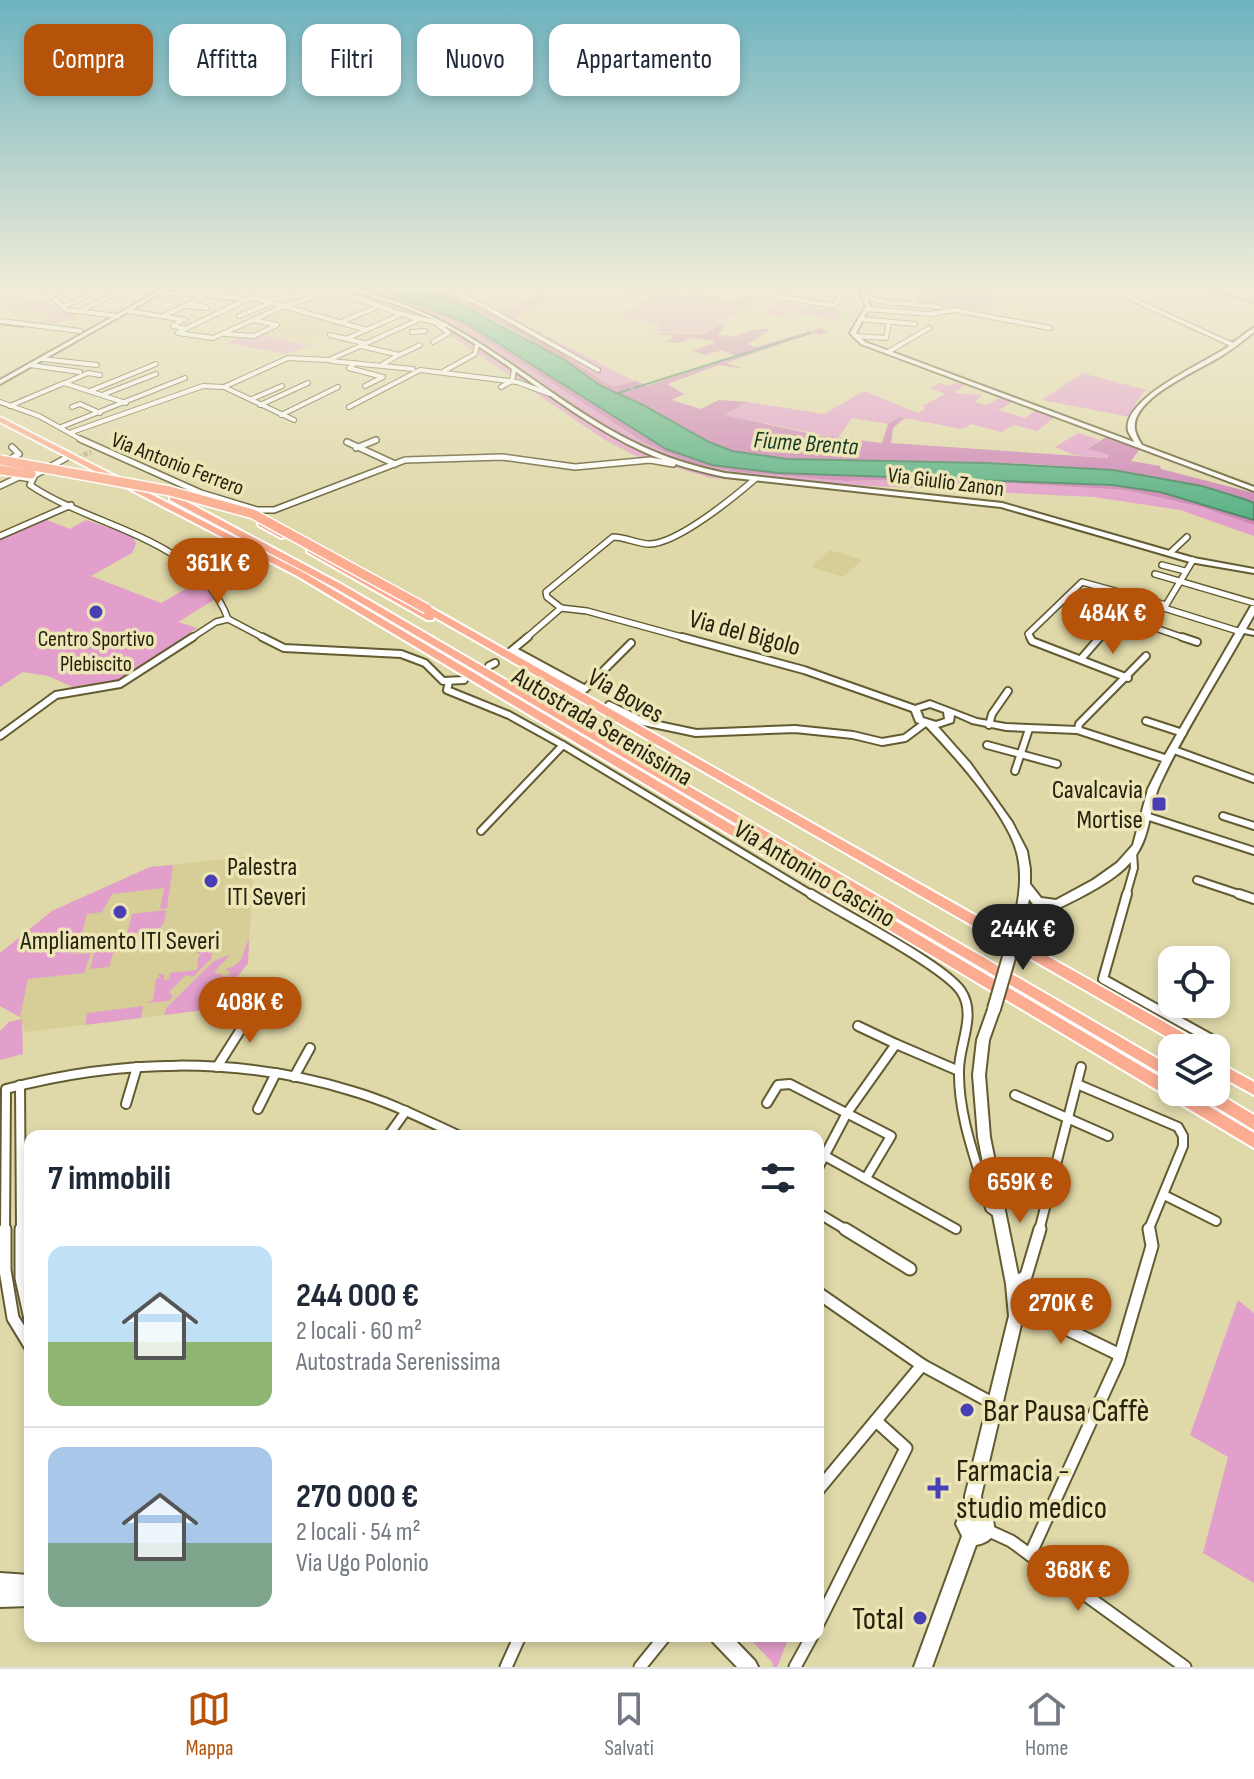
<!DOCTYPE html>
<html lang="it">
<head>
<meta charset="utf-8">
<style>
  :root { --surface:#fff; --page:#f6f6f7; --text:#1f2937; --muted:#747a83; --line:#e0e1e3; --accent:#b45309 }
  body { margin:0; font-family:"Sofia Sans Condensed",sans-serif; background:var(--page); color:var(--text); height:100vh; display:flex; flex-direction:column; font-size:30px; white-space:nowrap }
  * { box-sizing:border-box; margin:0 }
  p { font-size:26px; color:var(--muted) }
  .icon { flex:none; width:44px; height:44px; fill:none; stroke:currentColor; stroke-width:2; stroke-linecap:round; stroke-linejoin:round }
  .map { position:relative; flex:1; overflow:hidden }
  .details { position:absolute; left:24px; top:1130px; width:800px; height:512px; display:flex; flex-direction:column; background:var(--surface); border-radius:16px; box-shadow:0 4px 12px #0003 }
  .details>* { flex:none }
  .guide { position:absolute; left:24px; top:24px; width:800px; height:72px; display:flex; gap:16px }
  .buttons { position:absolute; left:1158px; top:946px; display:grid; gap:16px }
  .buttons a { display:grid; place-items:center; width:72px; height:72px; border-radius:16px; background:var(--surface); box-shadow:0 4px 12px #0003; font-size:40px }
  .price { position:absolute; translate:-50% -68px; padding:0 18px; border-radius:28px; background:var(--accent); color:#fff; font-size:26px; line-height:52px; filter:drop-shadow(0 2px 4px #0008) }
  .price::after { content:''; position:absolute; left:50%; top:48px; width:24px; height:18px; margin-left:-12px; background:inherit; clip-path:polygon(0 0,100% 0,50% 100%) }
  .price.active { background:#222; color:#fff }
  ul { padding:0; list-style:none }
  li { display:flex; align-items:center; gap:24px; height:200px; padding:0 24px }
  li+li { border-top:2px solid var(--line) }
  li span { display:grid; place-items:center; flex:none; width:224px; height:160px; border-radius:16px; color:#555 }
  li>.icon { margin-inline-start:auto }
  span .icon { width:96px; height:96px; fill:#fffc; stroke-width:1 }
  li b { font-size:34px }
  h2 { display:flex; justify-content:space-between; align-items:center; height:96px; padding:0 24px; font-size:34px }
  .pill { padding:0 28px; border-radius:16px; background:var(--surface); box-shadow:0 4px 12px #0003; font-size:28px; line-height:72px }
  .pill.active { background:var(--accent); color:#fff }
  .tab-bar { display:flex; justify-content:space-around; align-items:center; height:112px; border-top:2px solid var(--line); background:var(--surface); font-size:22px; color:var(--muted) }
  .tab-bar a { display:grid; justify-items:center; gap:4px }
  .tab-bar .active { color:var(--accent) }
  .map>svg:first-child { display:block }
</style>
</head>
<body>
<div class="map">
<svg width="1254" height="1667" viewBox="0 0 1254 1667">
  <rect width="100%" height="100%" fill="#dfd8a9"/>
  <!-- built -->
  <g fill="#d6cd97">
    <path d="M284,309L302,313L348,325L307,344L261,335L287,324L260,319Z"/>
    <path d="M830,550L862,560L843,577L811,567Z"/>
    <path d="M254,856L248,963L213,1009L25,1032L20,1017L0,1006V953L52,911L150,867Z"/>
  </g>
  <!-- green -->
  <g fill="#e29fcb">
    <path d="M331,288H369L446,316L476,332L645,443L690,463L737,472L845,481L942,479L1126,490L1201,507L1254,525V536L1180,510L1094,497L711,478L636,456L605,440L429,321Z"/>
    <path d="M440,288L455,289L503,313L538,293L556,296L515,319L634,381L616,386L605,383L554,348Z"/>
    <path d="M625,288H679L672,294L686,296L692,293L720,297L717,300L731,303L742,295L762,298L703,333L657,332L658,324L618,317L649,297L621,291Z"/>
    <path d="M919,288H995L991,308L982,310L914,304Z"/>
    <path d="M51,298L53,302L47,305L56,303L64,311L80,313L74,316L77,318L49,324L91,329L76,331L37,325L51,313L3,307L22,305L21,303Z"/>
    <path d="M778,302L845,311L836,320L789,312L782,318L762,315Z"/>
    <path d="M261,335L307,345L319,343L285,354L227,343L242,336Z"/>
    <path d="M1082,373L1147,390L1141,394L1143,395L1136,402L1131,417L1042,400Z"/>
    <path d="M956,382L965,385L954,393L982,395L975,402L986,405L1002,397L1013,401L999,410L1025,418L1037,409L1056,416L1037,431L1014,425L1001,432L971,424L962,429L899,417L888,424L852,418L838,438L723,415L747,402L824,414L864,391L918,413L926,408L922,406L945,394L930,388L939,383L950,386Z"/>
    <path d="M1078,433L1100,440L1087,449L1108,455L1106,458L1074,455L1055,447Z"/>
    <path d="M44,519L70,529L86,520L133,536L136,544L132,553L91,576L161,603L201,580L217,598L178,622L197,628L122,679L107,685L75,688L48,676L23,672L0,687V540Z"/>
    <path d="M173,865L167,908L160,909L164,888L112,894L102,912L87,914L81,937L94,936L90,951L64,955L91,953L84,973L28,979L20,1017L0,1006V953L52,911L150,867Z"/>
    <path d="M166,910L164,923L159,929L127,934L132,914Z"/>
    <path d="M161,934L160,942C145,944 133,951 113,953L109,967L90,969L94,953L104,940Z"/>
    <path d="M249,939L248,963L213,1009L164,1015L167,1007L214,961L231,954L214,972L226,977L231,972L225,969C245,965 242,952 249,939Z"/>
    <path d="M199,948H213L211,959L193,977L186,975L169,992L173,996L169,1001L146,1003L153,1000L156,979L160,977L158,974H164V980L169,979L170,973L197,970L198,958L201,954H197Z"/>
    <path d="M143,1006L141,1018L85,1025L87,1013Z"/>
    <path d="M22,1019L23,1054L0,1060V1031L9,1022Z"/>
    <path d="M1238,1300L1254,1313V1583L1203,1553L1228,1457L1190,1435Z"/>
    <path d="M747,1636H795L789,1637L777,1667H773L772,1662Z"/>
  </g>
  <!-- forest -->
  <g fill="#ce85b6">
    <path d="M369,288L389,292L449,314L666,449L712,465L778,473L971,478L1129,487L1160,492L1254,520V525L1201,507L1126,490L942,479L845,481L737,472L690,463L645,443L463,325Z"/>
    <path d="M419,288H440L476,304L554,348L605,383L616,386L636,381L647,386L735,356L723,350L705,355L693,351L714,343L713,341L693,338L678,343L667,342L674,336L648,333L704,334L720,324L724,326L718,335L735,336L756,329H771L748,344L756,347L820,328L828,332L821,335L813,333L726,363L746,369L719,365L667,384L684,394L671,400L701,409L719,400L747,402L724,415L817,435L882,443L888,424L899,417L905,418L893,428L891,443L1107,458L1109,455L1087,449L1108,436L1140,449L1131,461L1160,466L1161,469L1254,493V503C1144,465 1027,462 912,461C854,460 793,464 736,452C703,445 674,422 644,406C630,399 614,395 600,386C547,348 482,308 419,288Z"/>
  </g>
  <!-- water -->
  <path fill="#58b185" stroke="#498662" stroke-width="2" d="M378,288H419L450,299L563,359L601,386L643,405L709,442L732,451L787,459L987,463L1113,470L1202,486L1247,500L1254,503V520L1160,492L1112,485L778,473L712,465L666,449L464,322Z"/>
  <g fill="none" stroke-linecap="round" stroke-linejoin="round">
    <!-- stream -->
    <g stroke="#498662" stroke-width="2">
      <path d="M1203,288L1254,303"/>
      <path d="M1229,341L1236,340L1254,326"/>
      <path d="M634,388L810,333"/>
      <path d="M616,394L630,389"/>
    </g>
    <!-- street-tunnel -->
    <path stroke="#bab48a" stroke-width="5" stroke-dasharray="5 2" stroke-linecap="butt" d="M70,460L91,452"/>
    <!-- highway-tunnel -->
    <path stroke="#bab48a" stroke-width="15" stroke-dasharray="15 7" stroke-linecap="butt" d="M1003,946L1019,954"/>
    <defs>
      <g id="street-far4">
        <path d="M78,288L55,300L67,310L118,316"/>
        <path d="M443,288L482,305L598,370"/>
        <path d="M701,288L714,290"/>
        <path d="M725,288L835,306L839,298L829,288"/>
        <path d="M791,288L838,296"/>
        <path d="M1108,288L1233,345"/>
        <path d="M332,289L398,313L446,325"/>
        <path d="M900,289L916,294L912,306"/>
        <path d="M292,291L300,288"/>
        <path d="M47,292L54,288"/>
        <path d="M162,292L240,298"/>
        <path d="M251,297L367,330"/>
        <path d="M867,297L885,302L939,307"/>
        <path d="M186,306L207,308L190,303"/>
        <path d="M63,307L103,288"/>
        <path d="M867,309L930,314L954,310L1050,328"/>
        <path d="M81,311L125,288"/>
        <path d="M128,311L185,320"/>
        <path d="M163,316L201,298"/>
        <path d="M239,316L270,303"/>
        <path d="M860,319L915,324"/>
        <path d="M182,320L173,326L185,329L260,293"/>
        <path d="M0,321L80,331"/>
        <path d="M341,322L379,306"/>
        <path d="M185,329L178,333L213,338L282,307L335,290"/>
        <path d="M412,332L425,331"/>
        <path d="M225,334L254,336L277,325L253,320"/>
        <path d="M330,335L364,343"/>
        <path d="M855,336L886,338L889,322"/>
        <path d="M346,339L402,314"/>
        <path d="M433,342L449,333L437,324"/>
        <path d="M361,346L399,355L383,364"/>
        <path d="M888,352L929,328"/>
        <path d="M399,355L420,345"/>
        <path d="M42,359L97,365"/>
        <path d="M331,361L413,369"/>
        <path d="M355,363L349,368L383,377L365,386"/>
        <path d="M30,365L80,372"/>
        <path d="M444,371L475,354L477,345"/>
        <path d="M65,383L88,373L100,375"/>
        <path d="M224,387L288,358L329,360L418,320L408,316"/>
        <path d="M501,387L512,381L514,369"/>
        <path d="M90,391L156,364"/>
        <path d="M102,395L156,374"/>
        <path d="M252,399L282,386"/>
        <path d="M0,402L39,416L84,441"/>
        <path d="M260,405L308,383"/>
        <path d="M10,406L64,383L126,403"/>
        <path d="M72,407L80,404L100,413"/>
        <path d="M349,407L420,370L517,382L550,394"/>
        <path d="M281,415L338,387"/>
        <path d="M61,427L185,378"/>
        <path d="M72,432L203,386L224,387L294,420"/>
        <path d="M373,441L376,440"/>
      </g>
      <g id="street-far3">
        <path d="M80,439L201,493L257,510H274L405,460L502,457L575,467L650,460L673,464"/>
        <path d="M347,442L395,464"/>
        <path d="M356,448L376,440"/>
        <path d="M66,458L35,475L30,485C95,529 198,537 228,619"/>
        <path d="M0,465L19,454L12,447"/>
        <path d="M0,486L19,477L31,479"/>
        <path d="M0,536L71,505"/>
        <path d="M1170,553L1187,537"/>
        <path d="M1162,565L1185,571"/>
        <path d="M1155,574L1254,603"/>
        <path d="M561,608L587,611L689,639"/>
        <path d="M561,608L547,597L546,592L613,537C626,537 637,544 650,544C678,543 733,498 755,479"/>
        <path d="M1164,608L1241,632"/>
        <path d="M1147,625L1187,639"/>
        <path d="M1140,633L1166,605L1193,560"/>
        <path d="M190,639L216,622L228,619L266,639"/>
        <path d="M525,639L561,608"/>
        <path d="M1031,639L1028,634L1082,582L1166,605"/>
        <path d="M1099,639L1107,629"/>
      </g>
      <g id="street-far2">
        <path d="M262,637L284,648L401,654L425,663L443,681L464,680"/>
        <path d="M682,637L804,670L915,709"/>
        <path d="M1030,637L1032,641L1128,678"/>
        <path d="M1182,637L1197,642"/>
        <path d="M513,650L585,689L631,643"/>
        <path d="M511,651L528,637"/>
        <path d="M1081,659L1100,637"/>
        <path d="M489,666L495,663"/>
        <path d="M449,682L447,690L509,715L563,745L814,896"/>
        <path d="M609,705L644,722L696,733L795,729L853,735L882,742L905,738L925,723"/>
        <path d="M1146,721L1183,733"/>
        <path d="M989,725L992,714L1008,691"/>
        <path d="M1078,730L1079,724L1146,656"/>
        <path d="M0,736L56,695L120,684L193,637"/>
        <path d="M987,745L1057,764"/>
        <path d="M1174,750L1254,779"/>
        <path d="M1015,771L1029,729"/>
        <path d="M1146,816L1254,851"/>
        <path d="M1223,816L1254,826"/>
        <path d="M481,831L563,745"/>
        <path d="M1197,880L1245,896"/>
        <path d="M1126,896L1134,868L1133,852"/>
      </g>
      <g id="street-far1">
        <path d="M811,894C843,914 943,965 961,991C977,1015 959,1044 959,1070C958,1117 977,1163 990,1208L998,1214"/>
        <path d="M1127,894L1103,979L1222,1045"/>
        <path d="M1239,894L1254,899"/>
        <path d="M858,1026L896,1044"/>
        <path d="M217,1067L255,1007"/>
        <path d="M294,1077L310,1048"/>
        <path d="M1077,1084L1178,1127L1183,1136V1146L1148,1231"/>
        <path d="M20,1085L21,1231"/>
        <path d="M1015,1095L1108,1136"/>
        <path d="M767,1103L778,1085L790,1084L891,1136L866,1178"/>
        <path d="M126,1104L137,1067"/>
        <path d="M258,1109L276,1073"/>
        <path d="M388,1136L406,1111"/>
        <path d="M825,1156L956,1229"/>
        <path d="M818,1168L847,1113L896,1044L959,1071"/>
        <path d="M1164,1195L1216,1221"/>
        <path d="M818,1213L848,1231"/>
        <path d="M5,1231L6,1089C119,1059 239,1056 352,1091C390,1102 425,1120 460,1136"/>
        <path d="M1039,1231L1081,1067"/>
      </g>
      <g id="street">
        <path d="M5,1229V1270L13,1318L30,1346"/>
        <path d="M21,1229V1278L30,1319"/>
        <path d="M845,1229L910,1269"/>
        <path d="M1013,1284L1026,1276L1040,1229"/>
        <path d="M818,1293L922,1365L994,1404"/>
        <path d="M1017,1305L1120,1355"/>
        <path d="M818,1490L922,1365"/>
        <path d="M987,1530L1011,1541L1185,1667"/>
        <path d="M1030,1555L1118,1362L1152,1246L1149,1229"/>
        <path d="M818,1624L906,1448L876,1421"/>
        <path d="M506,1667L520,1636"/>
        <path d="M640,1667L665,1636"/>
        <path d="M795,1667L812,1636"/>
      </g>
      <g id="secondary">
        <path d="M164,288H170L0,384V380Z"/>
        <path d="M347,288C361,288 375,294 388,299C474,326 538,390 616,433C652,453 684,464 725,473L1002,503L1194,558L1254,569V573L1190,562L1001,507L725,477C697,471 670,464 644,452C570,418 510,361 438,322C409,306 377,300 347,288Z"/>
        <path d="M859,288H864L870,306L856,333L865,342L1134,442C1134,441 1128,432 1128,431C1122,400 1197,366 1218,353C1231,346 1241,335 1254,328V332C1244,340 1234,348 1223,355C1199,370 1150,390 1137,416C1132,428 1136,435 1142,445L1254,487V491L861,344L850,333L866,306Z"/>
        <path d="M1251,606H1254V615L1246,629L1254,631V635L1244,633C1216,683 1184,732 1160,784C1146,815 1153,841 1125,868C1102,890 1053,910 1024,925L1022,929H1014L1013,926C1018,904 1023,880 1018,857C1011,818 953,754 925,725L916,722L911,709L912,707L930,701L977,719L1006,724L1078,727L1165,755ZM930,707L944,712L945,719L936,722L923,718L920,710ZM954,715L972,723L1006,730L1077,733L1162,761L1148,789L1133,845L1117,863L1093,880L1056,900L1041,898L1030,884V869L1027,851L1012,822L970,763L938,727L953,722ZM1029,899L1033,904L1042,907L1026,915Z"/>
        <path d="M994,1004L998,1006L1000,1009L989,1040L985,1075L990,1137L1020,1284L1023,1316L981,1496L982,1507L990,1512C997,1529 997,1541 976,1545L932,1667H914L962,1536L956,1524L962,1507L965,1506V1496L1009,1316L1006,1284L978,1137L973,1075L977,1040L988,1009L990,1006Z"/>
        <path d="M0,1573L30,1575V1606L0,1607Z"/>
        <path d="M710,1636H731L755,1661L758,1667H737L713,1642Z"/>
      </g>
      <g id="highway">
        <path d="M0,417L303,572L1172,1084V1092H1185L1254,1133V1148L297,576L0,422Z"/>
        <path d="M170,496H176L341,584L1172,1067V1080L335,588L170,500Z"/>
        <path d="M262,521L287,534L288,536L281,538L259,526L258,524Z"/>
        <path d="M310,547L423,610L424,607H430L1203,1044L1205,1048H1186L434,617L433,620H427L307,552V548Z"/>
        <path d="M1216,1061L1254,1082V1095L1216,1074Z"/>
        <path d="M1196,1092H1216L1254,1115V1130L1198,1096Z"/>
      </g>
    </defs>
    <!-- street-far4 casing -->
    <use href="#street-far4" stroke="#635c32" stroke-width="6"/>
    <!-- street-far3 casing -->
    <use href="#street-far3" stroke="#635c32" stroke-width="8"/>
    <!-- street-far2 casing -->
    <use href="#street-far2" stroke="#635c32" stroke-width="10"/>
    <!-- street-far1 casing -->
    <use href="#street-far1" stroke="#635c32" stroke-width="12"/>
    <!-- street casing -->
    <use href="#street" stroke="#635c32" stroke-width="15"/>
    <!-- secondary casing -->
    <use href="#secondary" stroke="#635c32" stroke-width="4"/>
    <!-- highway casing -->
    <use href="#highway" stroke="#fff" stroke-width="4"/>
    <!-- street-far4 -->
    <use href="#street-far4" stroke="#fff" stroke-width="4"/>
    <!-- street-far3 -->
    <use href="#street-far3" stroke="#fff" stroke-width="5"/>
    <!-- street-far2 -->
    <use href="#street-far2" stroke="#fff" stroke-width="6"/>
    <!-- street-far1 -->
    <use href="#street-far1" stroke="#fff" stroke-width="8"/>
    <!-- street -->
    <use href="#street" stroke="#fff" stroke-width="11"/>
    <!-- secondary -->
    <use href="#secondary" fill="#fff" fill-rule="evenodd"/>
    <!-- highway -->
    <use href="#highway" fill="#fcad91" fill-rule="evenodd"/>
    <!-- tram -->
    <path stroke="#646044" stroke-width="2" d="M0,324L23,327"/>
    <defs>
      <path id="secondary-bridge" d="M994,1009L1018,926"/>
      <g id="highway-bridge">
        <path d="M0,460L170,491L253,514L427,609"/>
        <path d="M0,470L31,474"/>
      </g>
    </defs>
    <!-- secondary-bridge casing -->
    <use href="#secondary-bridge" stroke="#635c32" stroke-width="16" stroke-linecap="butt"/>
    <!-- highway-bridge casing -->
    <use href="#highway-bridge" stroke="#fff" stroke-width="12" stroke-linecap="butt"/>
    <!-- secondary-bridge -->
    <use href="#secondary-bridge" stroke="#fff" stroke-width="12"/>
    <!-- highway-bridge -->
    <use href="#highway-bridge" stroke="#fcad91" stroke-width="9"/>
  </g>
  <!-- sky -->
  <linearGradient id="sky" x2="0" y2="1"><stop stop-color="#6eb3c0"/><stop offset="0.55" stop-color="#f1edd8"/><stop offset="1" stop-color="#f1edd8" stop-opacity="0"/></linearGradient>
  <rect width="1254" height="522" fill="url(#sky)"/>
  <!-- markers -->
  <g fill="#483fb5" stroke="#ece5b6" stroke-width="3">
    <circle cx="96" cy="612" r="8"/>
    <rect x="1151" y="796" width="16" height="16" rx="4"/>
    <circle cx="211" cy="881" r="8"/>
    <circle cx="120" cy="912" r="8"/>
    <circle cx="967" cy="1410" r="8"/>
    <path d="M934 1476h8v8h8v8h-8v8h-8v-8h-8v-8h8z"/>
    <circle cx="920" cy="1618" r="8"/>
  </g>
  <g text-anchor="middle" stroke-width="7" stroke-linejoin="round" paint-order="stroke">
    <!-- far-street labels -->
    <g font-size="22" fill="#252210" stroke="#ece5b6">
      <text transform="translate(178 463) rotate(21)" y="8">Via Antonio Ferrero</text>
      <text transform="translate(946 481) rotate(7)" y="8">Via Giulio Zanon</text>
    </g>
    <!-- far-poi labels -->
    <g font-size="22" fill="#252210" stroke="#ece5b6">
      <text x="96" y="646">Centro Sportivo<tspan x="96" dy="25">Plebiscito</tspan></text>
    </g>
    <!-- far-water labels -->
    <g font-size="24" font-style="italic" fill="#153c29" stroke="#ece5b6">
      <text transform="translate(806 443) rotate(4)" y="8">Fiume Brenta</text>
    </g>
    <!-- street labels -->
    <g font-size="26" fill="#252210" stroke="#ece5b6">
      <text transform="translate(745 632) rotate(15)" y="9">Via del Bigolo</text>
      <text transform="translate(626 695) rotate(30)" y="9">Via Boves</text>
      <text transform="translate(603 726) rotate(31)" y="9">Autostrada Serenissima</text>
      <text transform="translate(815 873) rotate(31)" y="9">Via Antonino Cascino</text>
    </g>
    <!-- poi labels -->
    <g font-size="26" fill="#252210" stroke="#ece5b6" text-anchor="end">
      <text x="1143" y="798">Cavalcavia<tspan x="1143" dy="30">Mortise</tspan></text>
      <text x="227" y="875" text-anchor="start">Palestra<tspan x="227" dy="30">ITI Severi</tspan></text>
      <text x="120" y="949" text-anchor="middle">Ampliamento ITI Severi</text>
    </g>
    <!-- near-poi labels -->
    <g font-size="32" fill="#252210" stroke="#ece5b6" text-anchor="start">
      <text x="983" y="1421">Bar Pausa Caffè</text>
      <text x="956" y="1481">Farmacia -<tspan x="956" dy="37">studio medico</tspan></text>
      <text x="904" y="1629" text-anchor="end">Total</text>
    </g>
  </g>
</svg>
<div class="buttons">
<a><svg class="icon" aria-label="locate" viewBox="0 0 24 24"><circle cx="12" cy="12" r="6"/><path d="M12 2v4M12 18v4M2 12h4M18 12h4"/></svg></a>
<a><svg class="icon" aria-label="layers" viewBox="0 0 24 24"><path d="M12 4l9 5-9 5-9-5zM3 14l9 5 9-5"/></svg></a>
</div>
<b class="price" style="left:218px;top:606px">361K €</b>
<b class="price" style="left:1113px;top:656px">484K €</b>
<b class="price active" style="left:1023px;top:972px">244K €</b>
<b class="price" style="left:250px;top:1045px">408K €</b>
<b class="price" style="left:1020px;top:1225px">659K €</b>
<b class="price" style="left:1061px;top:1346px">270K €</b>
<b class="price" style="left:1078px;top:1613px">368K €</b>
<div class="guide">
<a class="pill active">Compra</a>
<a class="pill">Affitta</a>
<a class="pill">Filtri</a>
<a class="pill">Nuovo</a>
<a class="pill">Appartamento</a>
</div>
<section class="details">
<h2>7 immobili<svg class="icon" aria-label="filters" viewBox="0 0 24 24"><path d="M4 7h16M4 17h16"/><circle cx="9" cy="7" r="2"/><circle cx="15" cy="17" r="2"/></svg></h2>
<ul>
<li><span style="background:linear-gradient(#bfe0f5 60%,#8fb573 0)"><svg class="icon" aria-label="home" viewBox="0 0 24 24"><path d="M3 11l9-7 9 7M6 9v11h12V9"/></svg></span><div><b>244 000 €</b><p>2 locali · 60 m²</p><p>Autostrada Serenissima</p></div></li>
<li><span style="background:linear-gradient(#a9c7e8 60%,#7fa58c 0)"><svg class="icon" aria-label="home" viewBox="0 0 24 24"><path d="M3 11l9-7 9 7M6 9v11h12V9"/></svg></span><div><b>270 000 €</b><p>2 locali · 54 m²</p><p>Via Ugo Polonio</p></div></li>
</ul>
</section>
</div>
<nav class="tab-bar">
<a class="active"><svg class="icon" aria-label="map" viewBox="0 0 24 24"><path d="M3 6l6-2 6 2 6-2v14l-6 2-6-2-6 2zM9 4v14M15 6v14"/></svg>Mappa</a>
<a><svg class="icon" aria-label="saved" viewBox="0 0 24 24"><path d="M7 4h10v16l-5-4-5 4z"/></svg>Salvati</a>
<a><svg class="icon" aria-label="home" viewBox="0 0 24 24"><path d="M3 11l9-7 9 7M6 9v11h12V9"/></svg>Home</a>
</nav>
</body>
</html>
